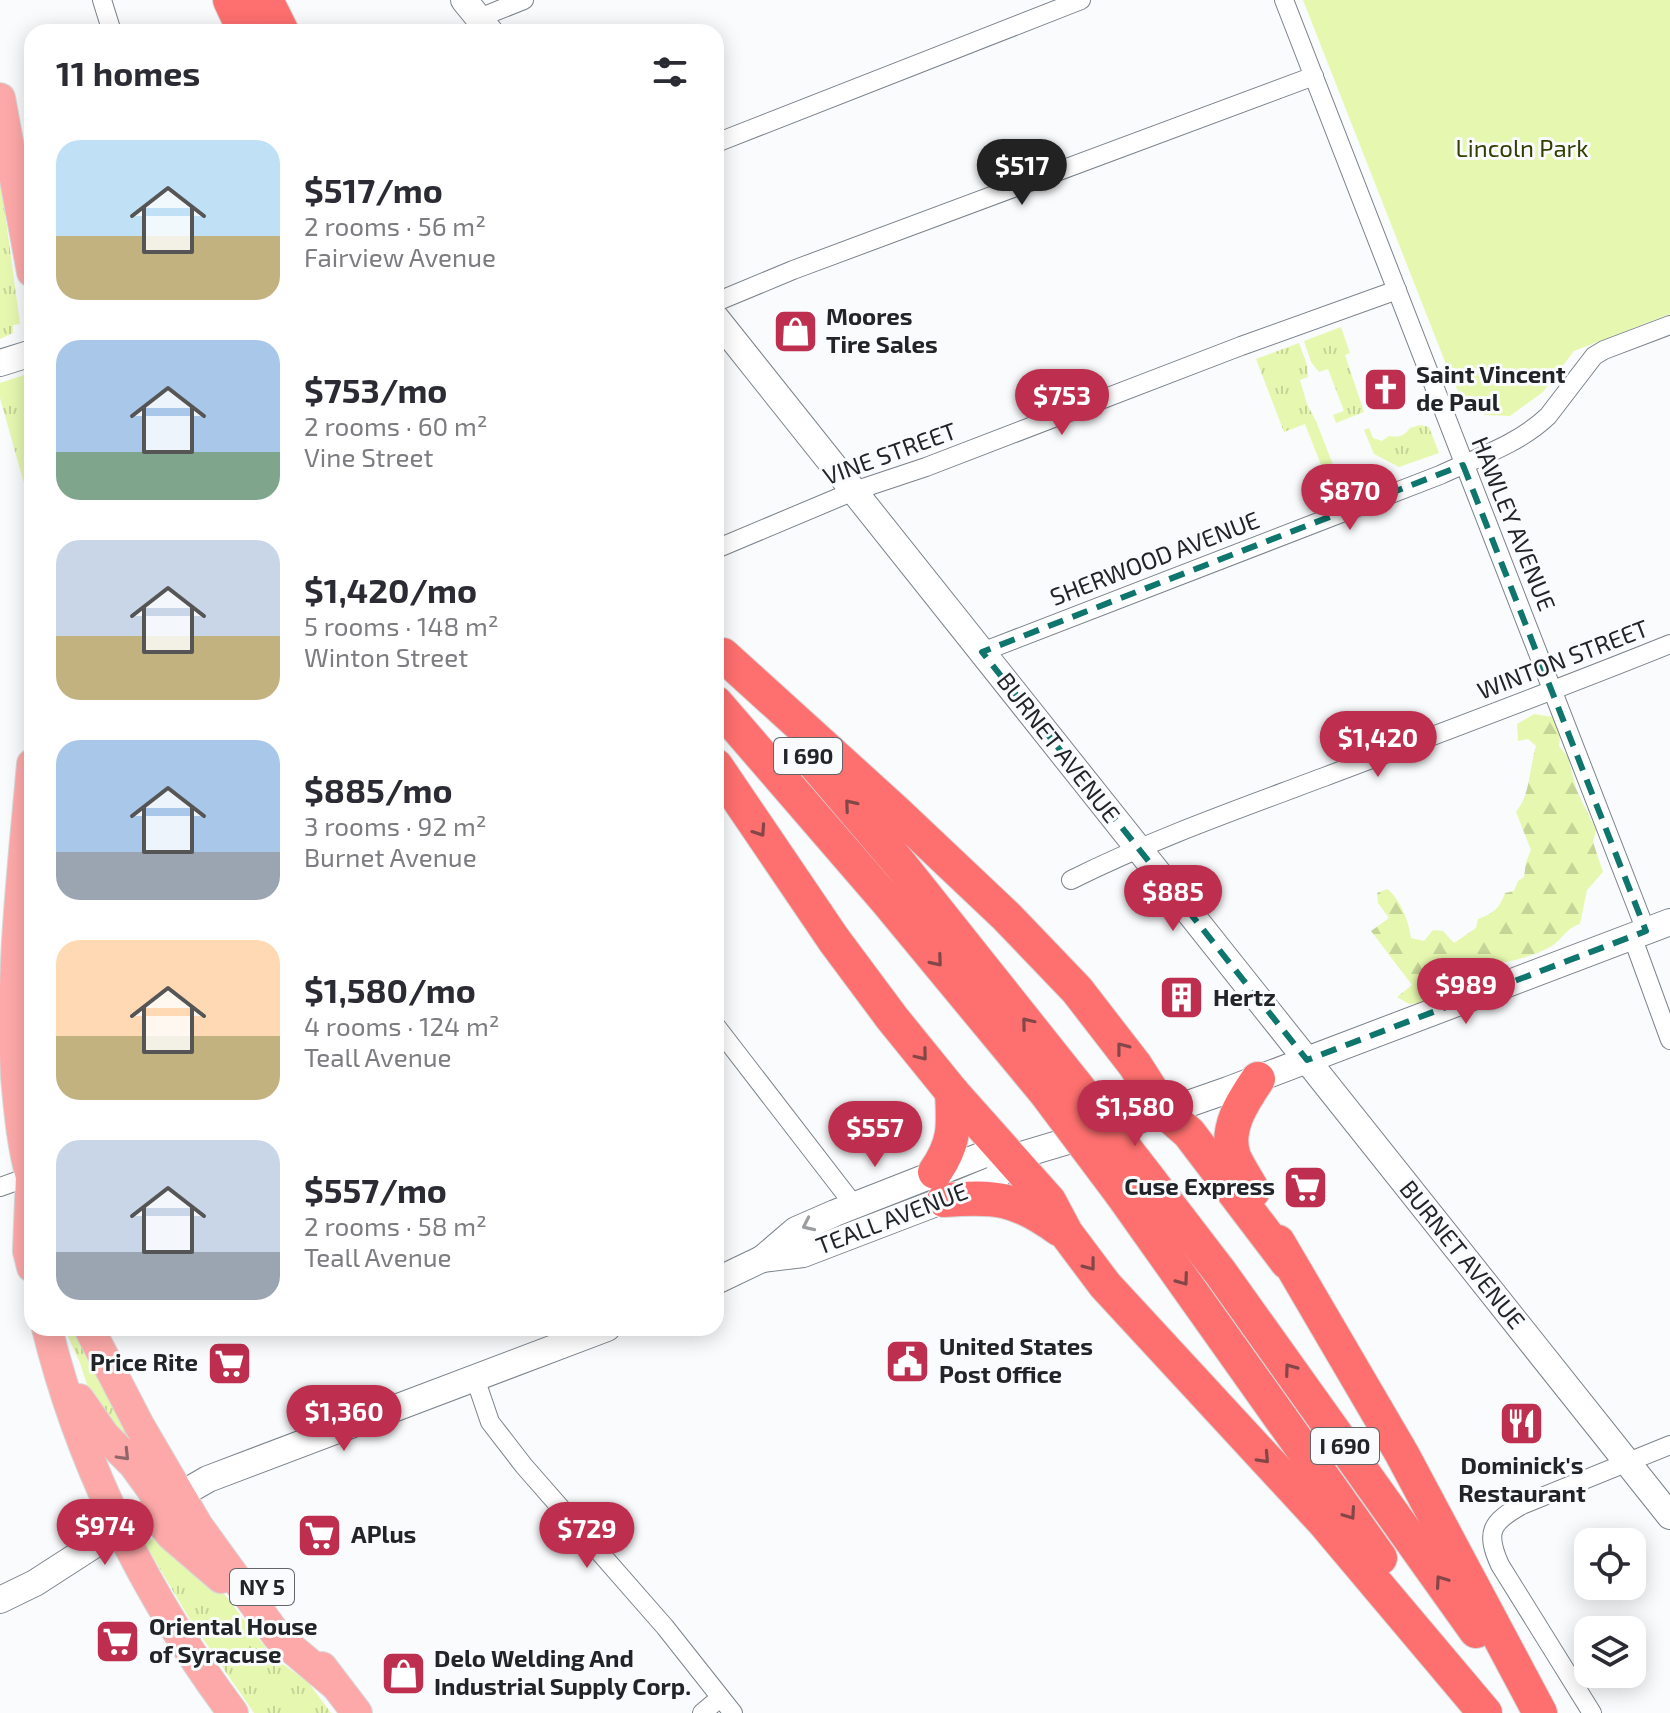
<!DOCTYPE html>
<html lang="en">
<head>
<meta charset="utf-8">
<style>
  :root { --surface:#fff; --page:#f2f2f3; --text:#2b2b33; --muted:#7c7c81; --accent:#be2e4e }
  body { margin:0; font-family:"Exo 2",sans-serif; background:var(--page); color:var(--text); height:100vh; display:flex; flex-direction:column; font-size:30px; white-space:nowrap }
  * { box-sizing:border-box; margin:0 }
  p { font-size:26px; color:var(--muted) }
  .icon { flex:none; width:44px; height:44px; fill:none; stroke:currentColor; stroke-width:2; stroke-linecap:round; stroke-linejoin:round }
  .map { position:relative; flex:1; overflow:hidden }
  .details { position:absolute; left:24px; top:24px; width:700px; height:1312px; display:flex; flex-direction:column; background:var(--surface); border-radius:24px; box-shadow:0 4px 20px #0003 }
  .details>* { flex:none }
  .controls { position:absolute; left:1574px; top:1528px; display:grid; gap:16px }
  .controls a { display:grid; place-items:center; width:72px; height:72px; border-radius:16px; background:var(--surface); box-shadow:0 4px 20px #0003; font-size:40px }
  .price { position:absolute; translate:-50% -68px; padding:0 18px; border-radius:28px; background:var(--accent); color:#fff; font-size:26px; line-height:52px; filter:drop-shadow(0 2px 4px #0008) }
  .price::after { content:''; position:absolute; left:50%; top:48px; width:24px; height:18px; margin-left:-12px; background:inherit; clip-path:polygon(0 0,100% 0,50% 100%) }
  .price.on { background:#222; color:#fff }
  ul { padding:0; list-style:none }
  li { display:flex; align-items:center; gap:24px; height:200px; padding:0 32px }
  li span { display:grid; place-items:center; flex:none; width:224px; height:160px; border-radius:24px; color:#555 }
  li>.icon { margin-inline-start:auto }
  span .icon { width:96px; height:96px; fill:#fffc; stroke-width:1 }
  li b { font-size:34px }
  h2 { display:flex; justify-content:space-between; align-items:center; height:96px; padding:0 32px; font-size:34px }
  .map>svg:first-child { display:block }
</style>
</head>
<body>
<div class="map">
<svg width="1670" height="1713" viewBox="0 0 1670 1713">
  <defs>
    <pattern id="grass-tufts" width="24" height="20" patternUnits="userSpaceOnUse" patternTransform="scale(2)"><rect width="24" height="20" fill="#e6f8b0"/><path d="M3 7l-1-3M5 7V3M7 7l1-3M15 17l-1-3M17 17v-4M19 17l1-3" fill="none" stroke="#c5d497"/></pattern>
    <pattern id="forest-firs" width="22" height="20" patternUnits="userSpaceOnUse" patternTransform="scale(2)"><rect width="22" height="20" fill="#e6f8b0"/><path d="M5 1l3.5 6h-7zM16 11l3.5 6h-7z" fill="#c5d497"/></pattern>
  </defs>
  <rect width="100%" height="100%" fill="#f9fbfd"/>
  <!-- grass -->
  <g fill="url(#grass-tufts)">
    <path d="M0,176L20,324L13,325V333L0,339Z"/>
    <path d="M1341,327L1350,353L1345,355L1364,412L1336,423L1333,415L1344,411L1328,369L1319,372L1311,362L1304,341Z"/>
    <path d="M1299,343L1307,365L1308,377L1300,380L1307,404L1316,421L1337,475C1354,470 1371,457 1383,475L1332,493L1305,424L1284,432L1256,359Z"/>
    <path d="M24,375L29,501L0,398V383Z"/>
    <path d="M1420,425L1429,427L1439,453L1399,467L1374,454L1364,430L1369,428L1373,438L1382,441L1389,436C1399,438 1404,436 1410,428Z"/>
    <path d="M64,1328H79L159,1477L94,1407L80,1363Z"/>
    <path d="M155,1537L211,1577L273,1657L308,1682L331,1713H254L192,1623L145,1544Z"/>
  </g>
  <!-- forest -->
  <path fill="url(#forest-firs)" d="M1534,714L1552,717C1559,727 1561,734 1559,746L1568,757L1577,791L1596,830L1593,842L1603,872L1587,890L1580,924C1564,929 1562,941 1550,947C1528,959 1500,964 1476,966L1454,990L1438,994L1423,1003L1409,1004L1397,997L1412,985L1371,931L1389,918L1378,903L1377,893L1387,889C1400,898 1409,922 1411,938L1424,941L1433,930L1443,931L1454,943L1476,928L1478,919C1494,913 1499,909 1505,893L1514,891L1518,881L1524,877L1526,862L1531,850L1516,812C1531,793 1529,768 1536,746L1528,739L1518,741L1517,724Z"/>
  <!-- green -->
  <path fill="#e6f8b0" d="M1303,0H1670V314L1574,351L1543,392L1510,416L1485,415L1462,399L1451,377Z"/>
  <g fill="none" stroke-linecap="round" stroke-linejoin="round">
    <defs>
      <g id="street">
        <path d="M102,0L112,32"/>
        <path d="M1284,0L1646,931"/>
        <path d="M479,18L524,0"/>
        <path d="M716,143L1081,0"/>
        <path d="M716,302L793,270L1314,76"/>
        <path d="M716,549L854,491L926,467L1241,346L1397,290"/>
        <path d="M982,652L1440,475C1476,458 1519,444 1548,416L1594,356L1604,350L1670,325"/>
        <path d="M1071,880C1153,839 1239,809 1324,777C1440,733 1556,690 1670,644"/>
        <path d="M1632,936L1670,1040"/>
        <path d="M716,1026L854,1205"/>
        <path d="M0,1187L31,1176"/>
        <path d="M475,1378L490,1422L524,1466L665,1627L733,1713"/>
        <path d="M702,1713L720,1698"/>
        <path d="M1592,1713L1500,1565C1485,1532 1491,1522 1522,1505L1670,1445"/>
      </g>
      <g id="secondary">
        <path d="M464,0L490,32"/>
        <path d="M716,318L1670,1516"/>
        <path d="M0,363L32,353"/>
        <path d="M762,1259L803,1254L944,1200L995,1179L1011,1158"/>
        <path d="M716,1281L762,1259L796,1230L835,1213L988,1153L1011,1158L1165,1112L1228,1090L1670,922"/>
        <path d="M0,1600L35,1583L97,1543L208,1479L607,1328"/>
      </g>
      <g id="primary">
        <path d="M0,98L32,272"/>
        <path d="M32,764C23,868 10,972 16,1077C19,1110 22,1147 32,1180"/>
        <path d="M31,1176L28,1251L32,1267"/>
        <path d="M47,1328C81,1467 148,1599 233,1713"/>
        <path d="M89,1328L139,1425L198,1526L278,1637L334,1684"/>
        <path d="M79,1399L104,1435L134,1465L163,1505"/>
        <path d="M152,1511L171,1535L221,1578"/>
        <path d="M322,1667L357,1713"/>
      </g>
      <g id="highway">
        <path d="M230,0L245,32"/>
        <path d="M266,0L282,32"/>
        <path d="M723,655L896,812L1007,917L1077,990L1135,1065L1165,1112L1189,1133L1287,1262"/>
        <path d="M716,703L887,901L1046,1093"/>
        <path d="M808,756L900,864L1075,1084"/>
        <path d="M716,766L834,940L892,1018L952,1092L1049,1201L1066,1233L1105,1285L1324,1522L1485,1713"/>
        <path d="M935,1172C955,1143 954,1127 952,1092"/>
        <path d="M1151,1182L1220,1272L1476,1631"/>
        <path d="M1253,1191C1247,1180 1239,1168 1234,1157C1224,1129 1243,1101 1258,1079"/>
        <path d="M1121,1193L1380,1558"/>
        <path d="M944,1200C996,1196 1016,1198 1059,1229"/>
        <path d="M1278,1242L1402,1454L1540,1713"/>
      </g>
    </defs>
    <!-- street casing -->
    <use href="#street" stroke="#7b838b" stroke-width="20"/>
    <!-- secondary casing -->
    <use href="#secondary" stroke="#7b838b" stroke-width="28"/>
    <!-- primary casing -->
    <use href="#primary" stroke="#d7d8d8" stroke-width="32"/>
    <!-- highway casing -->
    <use href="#highway" stroke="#d7d8d8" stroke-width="36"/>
    <!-- street -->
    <use href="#street" stroke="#fff" stroke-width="18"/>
    <!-- secondary -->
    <use href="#secondary" stroke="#fff" stroke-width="26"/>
    <!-- primary -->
    <use href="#primary" stroke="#fea9a9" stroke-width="30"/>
    <!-- highway -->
    <use href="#highway" stroke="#fe706f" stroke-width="34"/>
    <defs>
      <g id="highway-bridge">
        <path d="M1075,1084L1151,1182"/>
        <path d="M1046,1093L1121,1193"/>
      </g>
    </defs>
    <!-- highway-bridge casing -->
    <use href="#highway-bridge" stroke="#d7d8d8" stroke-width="36" stroke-linecap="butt"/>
    <!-- highway-bridge -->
    <use href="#highway-bridge" stroke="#fe706f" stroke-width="34"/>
  </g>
  <!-- one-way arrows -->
  <defs><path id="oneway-chevron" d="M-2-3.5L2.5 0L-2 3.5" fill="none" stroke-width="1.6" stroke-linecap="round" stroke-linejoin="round" transform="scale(2)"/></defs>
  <g stroke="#844748">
    <use href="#oneway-chevron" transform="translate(850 805) rotate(-130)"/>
    <use href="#oneway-chevron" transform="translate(760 831) rotate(56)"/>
    <use href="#oneway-chevron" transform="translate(937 961) rotate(50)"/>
    <use href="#oneway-chevron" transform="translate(1027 1023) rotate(-129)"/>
    <use href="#oneway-chevron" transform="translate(1122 1048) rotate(-128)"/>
    <use href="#oneway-chevron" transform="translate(922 1055) rotate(51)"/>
    <use href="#oneway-chevron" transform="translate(1090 1265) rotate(52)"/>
    <use href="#oneway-chevron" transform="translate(1183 1280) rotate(54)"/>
    <use href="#oneway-chevron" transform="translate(1290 1369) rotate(-126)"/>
    <use href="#oneway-chevron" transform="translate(1264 1458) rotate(47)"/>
    <use href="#oneway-chevron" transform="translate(1350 1514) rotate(55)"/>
    <use href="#oneway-chevron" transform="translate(1441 1581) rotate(-125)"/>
  </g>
  <use stroke="#9b9d9e" href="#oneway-chevron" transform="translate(808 1225) rotate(155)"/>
  <use stroke="#906768" href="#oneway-chevron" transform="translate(124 1455) rotate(46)"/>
  <!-- marked area -->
  <path fill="none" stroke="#0f766e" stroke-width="6" stroke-dasharray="16 10" stroke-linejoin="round" d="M1463,465L1646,931L1307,1060L982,652Z"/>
  <!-- icons -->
  <defs>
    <symbol id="shop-square" viewBox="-11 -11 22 22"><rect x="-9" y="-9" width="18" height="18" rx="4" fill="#be2e4e" stroke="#f9fbfd"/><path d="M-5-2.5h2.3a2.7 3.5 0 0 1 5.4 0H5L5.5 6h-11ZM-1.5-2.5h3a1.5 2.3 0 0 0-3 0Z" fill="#fff"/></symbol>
    <symbol id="church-square" viewBox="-11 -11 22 22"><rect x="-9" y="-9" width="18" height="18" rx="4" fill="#be2e4e" stroke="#f9fbfd"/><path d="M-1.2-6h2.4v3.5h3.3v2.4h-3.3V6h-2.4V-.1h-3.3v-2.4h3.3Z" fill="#fff"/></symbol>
    <symbol id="building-square" viewBox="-11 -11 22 22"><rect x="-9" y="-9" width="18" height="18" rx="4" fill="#be2e4e" stroke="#f9fbfd"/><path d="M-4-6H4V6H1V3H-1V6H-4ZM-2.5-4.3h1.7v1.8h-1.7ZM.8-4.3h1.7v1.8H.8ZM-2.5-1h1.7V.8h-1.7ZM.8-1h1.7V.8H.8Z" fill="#fff"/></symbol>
    <symbol id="supermarket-square" viewBox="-11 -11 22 22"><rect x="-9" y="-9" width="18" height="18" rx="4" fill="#be2e4e" stroke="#f9fbfd"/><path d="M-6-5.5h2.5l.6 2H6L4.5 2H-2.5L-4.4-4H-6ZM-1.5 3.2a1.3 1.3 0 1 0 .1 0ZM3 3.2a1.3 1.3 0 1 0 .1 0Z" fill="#fff"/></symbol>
    <symbol id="civic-square" viewBox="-11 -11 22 22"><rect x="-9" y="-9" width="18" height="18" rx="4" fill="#be2e4e" stroke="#f9fbfd"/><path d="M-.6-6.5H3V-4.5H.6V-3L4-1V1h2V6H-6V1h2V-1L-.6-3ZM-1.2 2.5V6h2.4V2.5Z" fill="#fff"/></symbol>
    <symbol id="restaurant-square" viewBox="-11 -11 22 22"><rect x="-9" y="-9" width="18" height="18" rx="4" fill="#be2e4e" stroke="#f9fbfd"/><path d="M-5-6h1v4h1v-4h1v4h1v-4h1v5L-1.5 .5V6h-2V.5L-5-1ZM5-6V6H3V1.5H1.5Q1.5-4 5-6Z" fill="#fff"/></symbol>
  </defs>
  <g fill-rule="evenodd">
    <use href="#shop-square" x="770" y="306" width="51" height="51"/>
    <use href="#church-square" x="1360" y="364" width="51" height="51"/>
    <use href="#building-square" x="1156" y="972" width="51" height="51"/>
    <use href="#supermarket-square" x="1280" y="1162" width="51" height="51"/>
    <use href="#civic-square" x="882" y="1336" width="51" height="51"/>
    <use href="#supermarket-square" x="204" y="1338" width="51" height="51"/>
    <use href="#restaurant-square" x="1496" y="1398" width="51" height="51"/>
    <use href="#supermarket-square" x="294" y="1510" width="51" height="51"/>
    <use href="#supermarket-square" x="92" y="1616" width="51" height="51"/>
    <use href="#shop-square" x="378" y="1648" width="51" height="51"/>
  </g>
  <g text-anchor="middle" stroke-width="6" stroke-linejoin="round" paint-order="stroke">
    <!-- shield labels -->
    <g fill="#f9fbfd" stroke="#626568" stroke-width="2">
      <rect x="774" y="738" width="68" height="36" rx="6"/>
      <rect x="1311" y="1428" width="68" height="36" rx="6"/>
      <rect x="230" y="1569" width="64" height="36" rx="6"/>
    </g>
    <g font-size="22" font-weight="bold" fill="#212528">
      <text x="808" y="764">I 690</text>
      <text x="1345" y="1454">I 690</text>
      <text x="262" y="1595">NY 5</text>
    </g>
    <!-- park labels -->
    <g font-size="24" fill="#343e02" stroke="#f9fbfd">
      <text x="1522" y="157">Lincoln Park</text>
    </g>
    <!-- poi labels -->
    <g font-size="24" font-weight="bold" fill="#212528" stroke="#f9fbfd" text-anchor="start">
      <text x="826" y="325">Moores<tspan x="826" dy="28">Tire Sales</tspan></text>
      <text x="1416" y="383">Saint Vincent<tspan x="1416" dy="28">de Paul</tspan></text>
      <text x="1213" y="1006">Hertz</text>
      <text x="1275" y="1195" text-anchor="end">Cuse Express</text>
      <text x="939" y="1355">United States<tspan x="939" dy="28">Post Office</tspan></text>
      <text x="198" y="1371" text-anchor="end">Price Rite</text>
      <text x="1522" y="1474" text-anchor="middle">Dominick's<tspan x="1522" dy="28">Restaurant</tspan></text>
      <text x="351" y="1543">APlus</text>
      <text x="149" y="1635">Oriental House<tspan x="149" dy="28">of Syracuse</tspan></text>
      <text x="434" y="1667">Delo Welding And<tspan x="434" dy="28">Industrial Supply Corp.</tspan></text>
    </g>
    <!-- street labels -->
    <g font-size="24" fill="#212528" stroke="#f9fbfd">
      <text transform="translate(890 454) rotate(-20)" y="8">VINE STREET</text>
      <text transform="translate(1513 524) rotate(68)" y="8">HAWLEY AVENUE</text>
      <text transform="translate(1155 559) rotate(-21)" y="8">SHERWOOD AVENUE</text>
      <text transform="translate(1563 660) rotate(-21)" y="8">WINTON STREET</text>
      <text transform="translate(1058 748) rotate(52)" y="8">BURNET AVENUE</text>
      <text transform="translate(892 1219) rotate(-21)" y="8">TEALL AVENUE</text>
      <text transform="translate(1462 1255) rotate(51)" y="8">BURNET AVENUE</text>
    </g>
  </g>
</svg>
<div class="controls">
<a><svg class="icon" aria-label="locate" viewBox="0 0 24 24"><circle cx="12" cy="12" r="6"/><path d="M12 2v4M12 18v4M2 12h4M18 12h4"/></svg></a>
<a><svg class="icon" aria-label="layers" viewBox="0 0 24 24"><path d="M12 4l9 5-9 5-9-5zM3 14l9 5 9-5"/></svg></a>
</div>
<b class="price on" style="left:1022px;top:207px">$517</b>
<b class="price" style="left:1062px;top:437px">$753</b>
<b class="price" style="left:1350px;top:532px">$870</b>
<b class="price" style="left:1378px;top:779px">$1,420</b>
<b class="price" style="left:1173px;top:933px">$885</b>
<b class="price" style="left:1466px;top:1026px">$989</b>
<b class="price" style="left:1135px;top:1148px">$1,580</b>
<b class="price" style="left:875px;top:1169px">$557</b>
<b class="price" style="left:344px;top:1453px">$1,360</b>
<b class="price" style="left:105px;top:1567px">$974</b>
<b class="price" style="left:587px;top:1570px">$729</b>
<section class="details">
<h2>11 homes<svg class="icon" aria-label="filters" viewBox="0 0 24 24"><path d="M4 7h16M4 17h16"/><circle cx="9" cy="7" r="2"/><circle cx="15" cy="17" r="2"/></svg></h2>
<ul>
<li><span style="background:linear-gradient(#bfe0f5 60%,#c2b280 0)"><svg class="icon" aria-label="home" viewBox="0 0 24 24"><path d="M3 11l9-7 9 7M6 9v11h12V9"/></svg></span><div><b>$517/mo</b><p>2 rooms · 56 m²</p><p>Fairview Avenue</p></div></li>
<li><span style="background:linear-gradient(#a9c7e8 70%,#7fa58c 0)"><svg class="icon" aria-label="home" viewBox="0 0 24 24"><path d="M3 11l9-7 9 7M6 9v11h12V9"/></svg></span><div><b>$753/mo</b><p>2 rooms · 60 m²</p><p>Vine Street</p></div></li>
<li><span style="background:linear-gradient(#c9d6e8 60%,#c2b280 0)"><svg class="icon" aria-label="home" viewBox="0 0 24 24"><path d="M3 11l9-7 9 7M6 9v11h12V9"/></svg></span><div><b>$1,420/mo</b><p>5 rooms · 148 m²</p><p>Winton Street</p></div></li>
<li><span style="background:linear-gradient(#a9c7e8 70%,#9aa5b1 0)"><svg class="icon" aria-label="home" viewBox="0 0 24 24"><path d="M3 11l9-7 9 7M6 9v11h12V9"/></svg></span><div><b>$885/mo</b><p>3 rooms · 92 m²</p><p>Burnet Avenue</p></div></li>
<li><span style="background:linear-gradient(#ffd9b3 60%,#c2b280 0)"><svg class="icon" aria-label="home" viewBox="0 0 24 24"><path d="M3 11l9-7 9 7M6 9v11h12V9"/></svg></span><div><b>$1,580/mo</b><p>4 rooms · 124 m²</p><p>Teall Avenue</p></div></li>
<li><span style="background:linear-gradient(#c9d6e8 70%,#9aa5b1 0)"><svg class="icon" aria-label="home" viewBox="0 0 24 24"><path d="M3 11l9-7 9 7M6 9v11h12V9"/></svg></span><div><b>$557/mo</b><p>2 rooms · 58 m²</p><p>Teall Avenue</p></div></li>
</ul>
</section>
</div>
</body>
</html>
